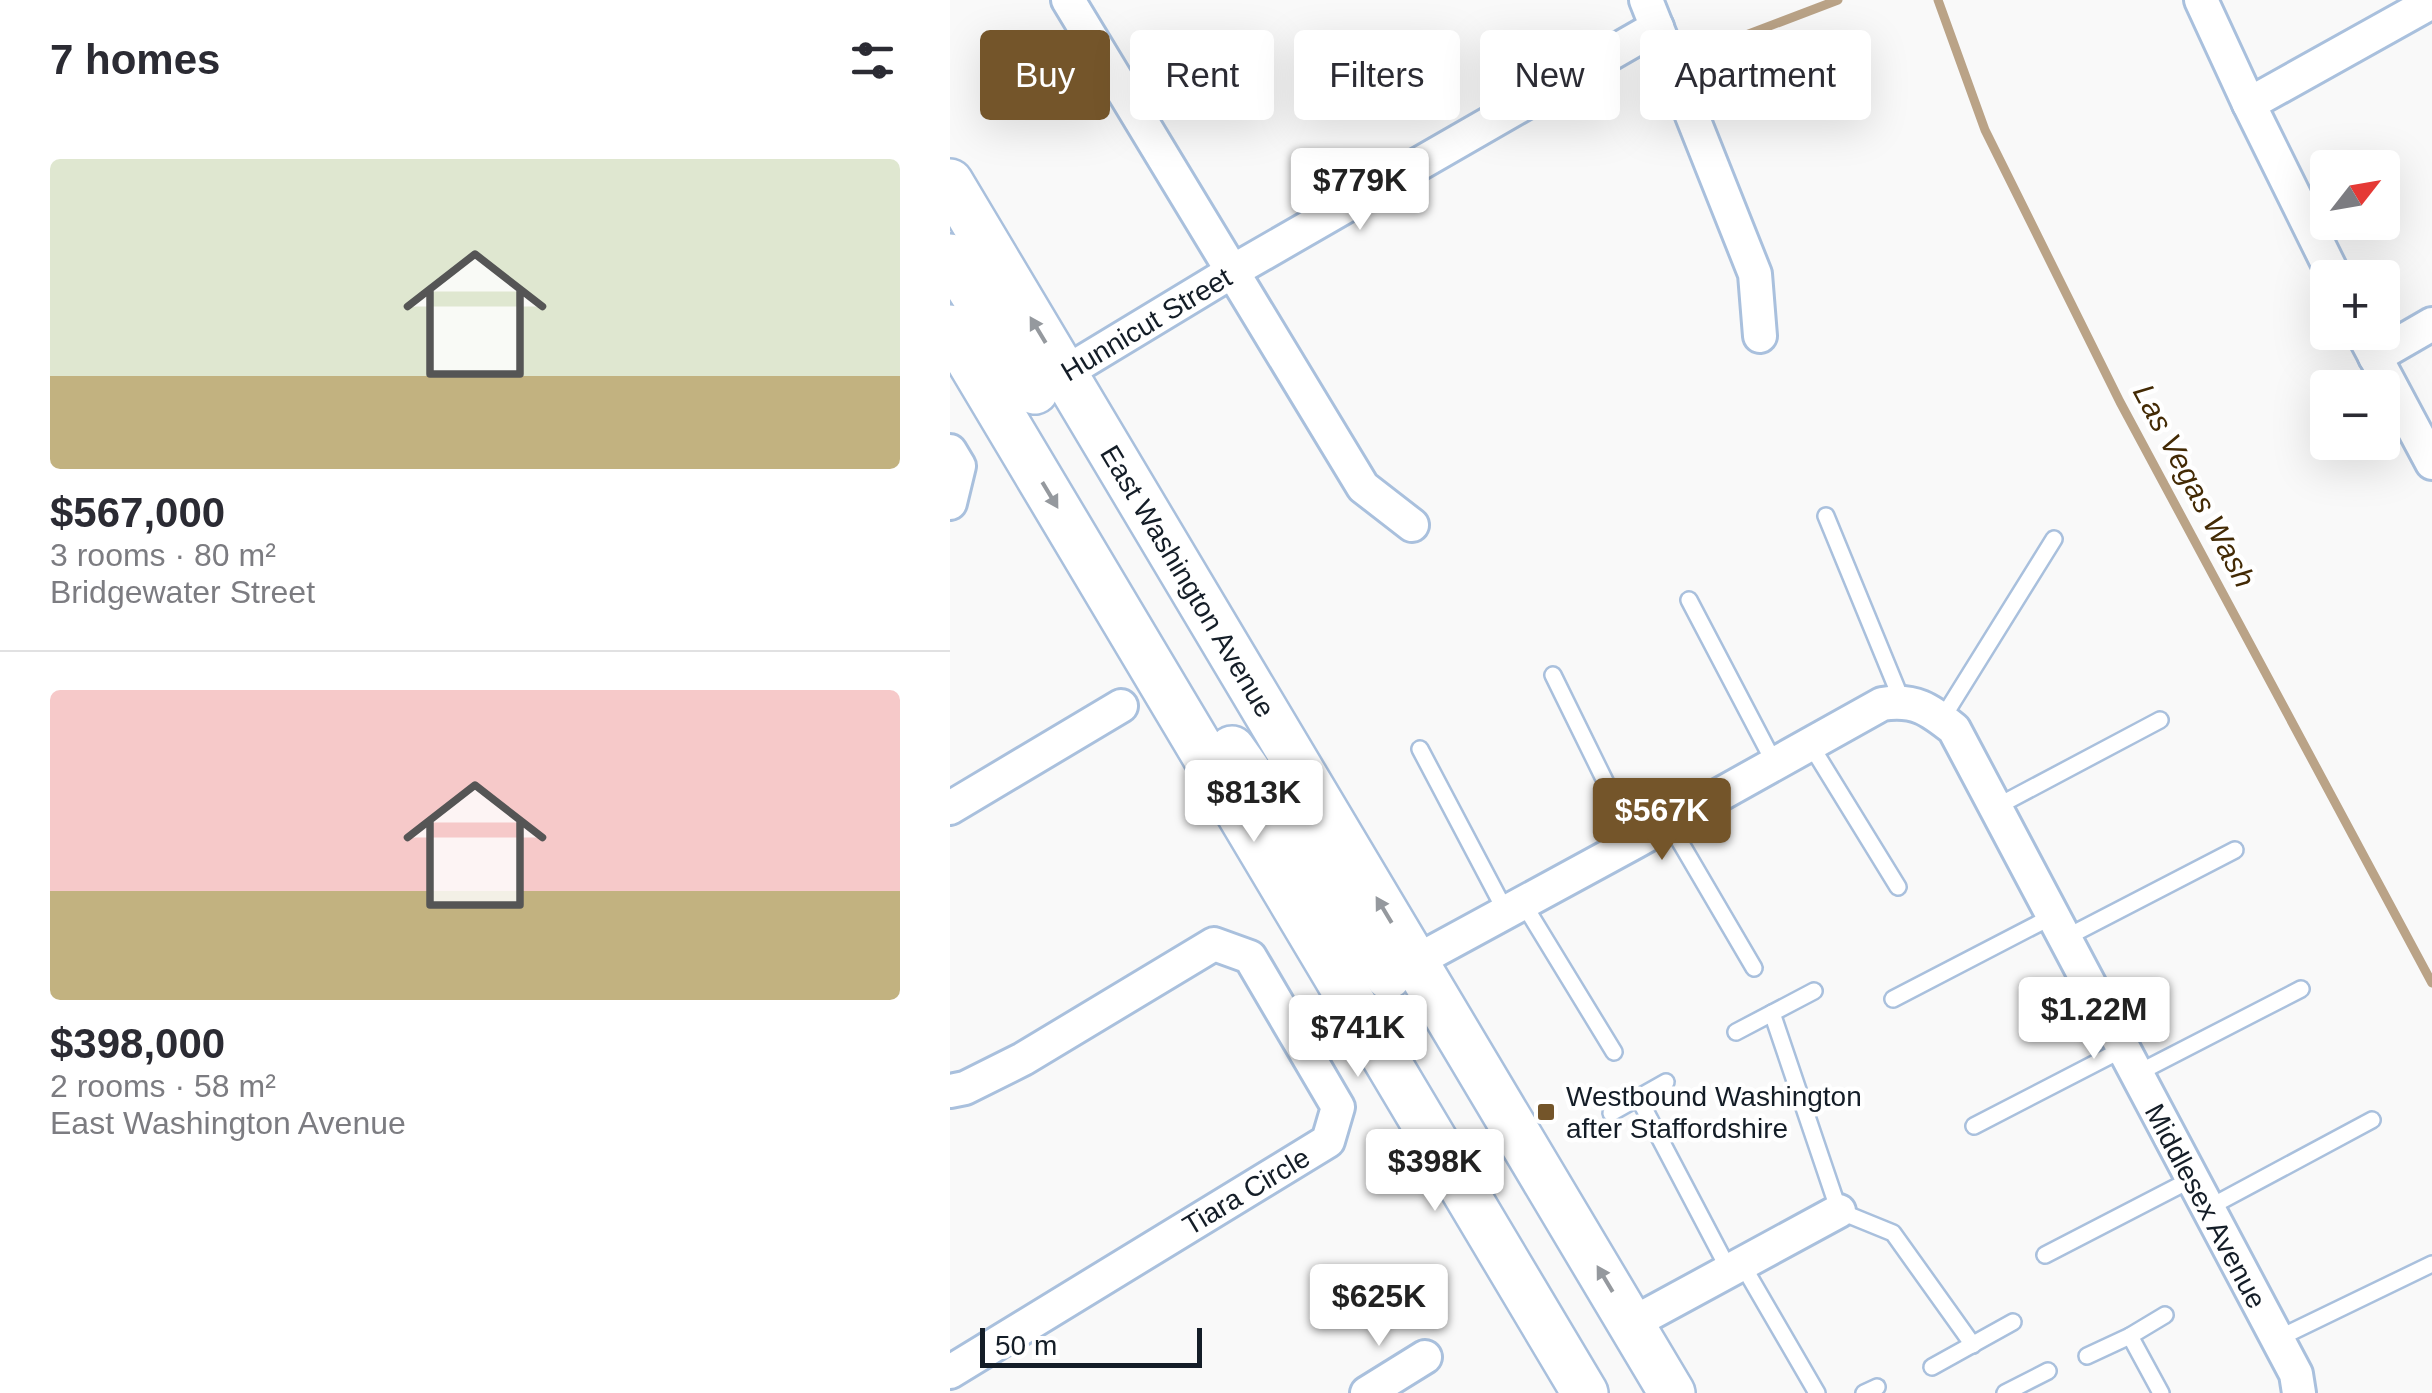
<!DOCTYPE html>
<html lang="en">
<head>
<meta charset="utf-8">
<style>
  :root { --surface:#fff; --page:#f2f2f3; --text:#2b2b33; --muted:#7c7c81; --line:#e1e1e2; --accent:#74552a }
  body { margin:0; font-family:Helvetica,sans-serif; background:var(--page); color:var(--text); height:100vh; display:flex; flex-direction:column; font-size:38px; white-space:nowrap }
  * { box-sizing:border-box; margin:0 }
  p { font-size:32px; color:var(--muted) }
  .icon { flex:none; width:55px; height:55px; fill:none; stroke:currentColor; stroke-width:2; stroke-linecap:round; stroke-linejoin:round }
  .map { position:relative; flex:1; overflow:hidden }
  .drawer { display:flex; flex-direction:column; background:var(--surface); width:950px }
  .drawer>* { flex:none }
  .guide { position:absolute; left:30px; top:30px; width:950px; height:90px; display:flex; gap:20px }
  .needle { width:65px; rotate:59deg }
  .tools { position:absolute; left:1360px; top:150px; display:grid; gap:20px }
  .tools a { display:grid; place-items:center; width:90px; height:90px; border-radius:10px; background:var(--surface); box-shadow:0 10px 40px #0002; font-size:50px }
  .scale { position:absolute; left:30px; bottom:25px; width:222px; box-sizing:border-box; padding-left:10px; border:5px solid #141d27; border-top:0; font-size:28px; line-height:35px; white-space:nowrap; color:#141d27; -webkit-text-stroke:8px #fff; paint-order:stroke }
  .price { position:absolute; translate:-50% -85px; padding:0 22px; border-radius:10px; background:#fff; color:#222; font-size:32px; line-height:65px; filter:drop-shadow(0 2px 5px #0008) }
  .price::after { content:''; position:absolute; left:50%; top:60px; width:30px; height:22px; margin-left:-15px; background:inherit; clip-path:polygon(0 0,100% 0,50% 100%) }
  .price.active { background:var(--accent); color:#fff }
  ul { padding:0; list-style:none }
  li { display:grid; align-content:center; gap:20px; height:530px; padding:0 50px }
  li+li { border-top:2px solid var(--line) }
  li span { display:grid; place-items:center; height:310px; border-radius:10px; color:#555 }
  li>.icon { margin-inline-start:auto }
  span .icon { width:180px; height:180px; fill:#fffc; stroke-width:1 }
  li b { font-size:42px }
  h2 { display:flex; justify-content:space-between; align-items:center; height:120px; padding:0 50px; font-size:42px }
  .chip { padding:0 35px; border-radius:10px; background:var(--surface); box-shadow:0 10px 40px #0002; font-size:35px; line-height:90px }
  .chip.active { background:var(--accent); color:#fff }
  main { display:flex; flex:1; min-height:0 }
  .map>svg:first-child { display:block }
</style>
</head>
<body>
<main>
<section class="drawer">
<h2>7 homes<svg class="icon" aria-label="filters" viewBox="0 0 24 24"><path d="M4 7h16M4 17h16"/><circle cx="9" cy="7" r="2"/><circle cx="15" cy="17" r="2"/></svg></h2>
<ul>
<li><span style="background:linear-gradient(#dfe7d0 70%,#c2b280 0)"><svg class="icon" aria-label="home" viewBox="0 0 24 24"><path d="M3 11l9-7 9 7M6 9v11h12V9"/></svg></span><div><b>$567,000</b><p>3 rooms · 80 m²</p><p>Bridgewater Street</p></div></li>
<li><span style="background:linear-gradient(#f6c9c9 65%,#c2b280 0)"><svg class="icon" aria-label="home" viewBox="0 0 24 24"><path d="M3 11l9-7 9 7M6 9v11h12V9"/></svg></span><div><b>$398,000</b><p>2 rooms · 58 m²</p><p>East Washington Avenue</p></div></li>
</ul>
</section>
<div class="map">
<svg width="1482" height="1393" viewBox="0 0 1482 1393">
  <rect width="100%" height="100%" fill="#f9f9f9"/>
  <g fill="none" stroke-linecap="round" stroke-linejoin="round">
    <!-- stream -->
    <g stroke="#baa387" stroke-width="9">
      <path d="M988,0L1035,130L1170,402L1482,983"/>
      <path d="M727,54H746L888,0"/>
    </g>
    <defs>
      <g id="lane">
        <path d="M876,516L952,701"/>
        <path d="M739,600L825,764"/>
        <path d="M603,675L685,842"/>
        <path d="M992,719L1104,539"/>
        <path d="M860,744L948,887"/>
        <path d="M470,749L556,912"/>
        <path d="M1046,807L1210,720"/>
        <path d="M719,823L804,968"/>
        <path d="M573,903L664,1052"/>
        <path d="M1115,938L1285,850"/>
        <path d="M943,999L1103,916"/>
        <path d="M822,1013L889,1211L943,1233L1023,1345"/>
        <path d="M786,1032L864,991"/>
        <path d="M1186,1074L1351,989"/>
        <path d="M688,1097L779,1270"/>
        <path d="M661,1113L716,1082"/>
        <path d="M1024,1126L1173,1049"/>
        <path d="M1258,1208L1422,1120"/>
        <path d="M1095,1255L1242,1179"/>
        <path d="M792,1264L867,1393"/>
        <path d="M1327,1339L1482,1264"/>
        <path d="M1137,1356L1180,1336"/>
        <path d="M982,1367L1063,1322"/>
        <path d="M914,1393L927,1387"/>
        <path d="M1055,1393L1098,1371"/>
        <path d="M1211,1393L1180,1336L1215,1315"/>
      </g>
      <g id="street">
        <path d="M118,0L413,487L462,525"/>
        <path d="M696,0L805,274L810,336"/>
        <path d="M1251,0L1299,104L1385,278"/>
        <path d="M1299,104L1482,2"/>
        <path d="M1412,332L1482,463"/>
        <path d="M1425,357L1482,324"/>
        <path d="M98,383L283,271L707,27"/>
        <path d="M0,451L9,466L0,503"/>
        <path d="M0,808L171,706"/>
        <path d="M446,972L685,842L932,704C965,699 979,709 1004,729L1346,1374L1349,1393"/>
        <path d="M0,1091L15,1088L73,1059L264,944L300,957L388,1107L378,1141L0,1372"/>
        <path d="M681,1324L889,1211"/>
        <path d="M417,1393L475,1357"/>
      </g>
      <g id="secondary">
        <path d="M0,182L722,1393"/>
        <path d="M0,257L85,391"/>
        <path d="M0,328L635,1393"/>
        <path d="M282,749L407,926L438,976"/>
      </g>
    </defs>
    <!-- lane casing -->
    <use href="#lane" stroke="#a9c0dd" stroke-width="20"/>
    <!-- street casing -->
    <use href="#street" stroke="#a9c0dd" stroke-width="38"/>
    <!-- secondary casing -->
    <use href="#secondary" stroke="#a9c0dd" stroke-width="50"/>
    <!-- lane -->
    <use href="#lane" stroke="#fff" stroke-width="15"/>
    <!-- street -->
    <use href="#street" stroke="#fff" stroke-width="32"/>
    <!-- secondary -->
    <use href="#secondary" stroke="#fff" stroke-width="45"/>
  </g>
  <!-- one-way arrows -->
  <defs><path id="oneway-solid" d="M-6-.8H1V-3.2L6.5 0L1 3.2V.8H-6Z" transform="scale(2.5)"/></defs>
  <g fill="#95999e">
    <use href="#oneway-solid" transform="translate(88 330) rotate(-121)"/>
    <use href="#oneway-solid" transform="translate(100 495) rotate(59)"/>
    <use href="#oneway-solid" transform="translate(434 910) rotate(-121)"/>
    <use href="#oneway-solid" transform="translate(655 1279) rotate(-121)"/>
  </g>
  <!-- markers -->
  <rect fill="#74552a" stroke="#fff" stroke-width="4" x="586" y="1102" width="20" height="20" rx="5"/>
  <g text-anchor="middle" stroke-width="9" stroke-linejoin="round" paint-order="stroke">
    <!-- street labels -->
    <g font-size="28" fill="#141d27" stroke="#fff">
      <text transform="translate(196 324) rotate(-31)" y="10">Hunnicut Street</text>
      <text transform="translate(238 581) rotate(59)" y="10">East Washington Avenue</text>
      <text transform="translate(296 1191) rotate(-31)" y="10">Tiara Circle</text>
      <text transform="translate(1256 1206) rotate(62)" y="10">Middlesex Avenue</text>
    </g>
    <!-- poi labels -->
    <g font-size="28" fill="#141d27" stroke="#fff" text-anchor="start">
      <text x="616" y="1106">Westbound Washington<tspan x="616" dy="32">after Staffordshire</tspan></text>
    </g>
    <!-- water labels -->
    <g font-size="30" font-style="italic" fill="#432a04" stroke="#fff">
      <text transform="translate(1244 486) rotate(62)" y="10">Las Vegas Wash</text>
    </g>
  </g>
</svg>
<div class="tools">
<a><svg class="needle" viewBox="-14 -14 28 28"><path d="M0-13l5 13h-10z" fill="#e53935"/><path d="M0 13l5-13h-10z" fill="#7c7c81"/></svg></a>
<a>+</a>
<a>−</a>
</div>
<div class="scale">50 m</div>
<b class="price" style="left:410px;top:233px">$779K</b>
<b class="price" style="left:304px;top:845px">$813K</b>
<b class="price active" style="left:712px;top:863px">$567K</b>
<b class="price" style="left:1144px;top:1062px">$1.22M</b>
<b class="price" style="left:408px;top:1080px">$741K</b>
<b class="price" style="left:485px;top:1214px">$398K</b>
<b class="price" style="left:429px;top:1349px">$625K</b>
<div class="guide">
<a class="chip active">Buy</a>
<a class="chip">Rent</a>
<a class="chip">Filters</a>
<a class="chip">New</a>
<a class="chip">Apartment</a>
</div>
</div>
</main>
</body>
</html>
